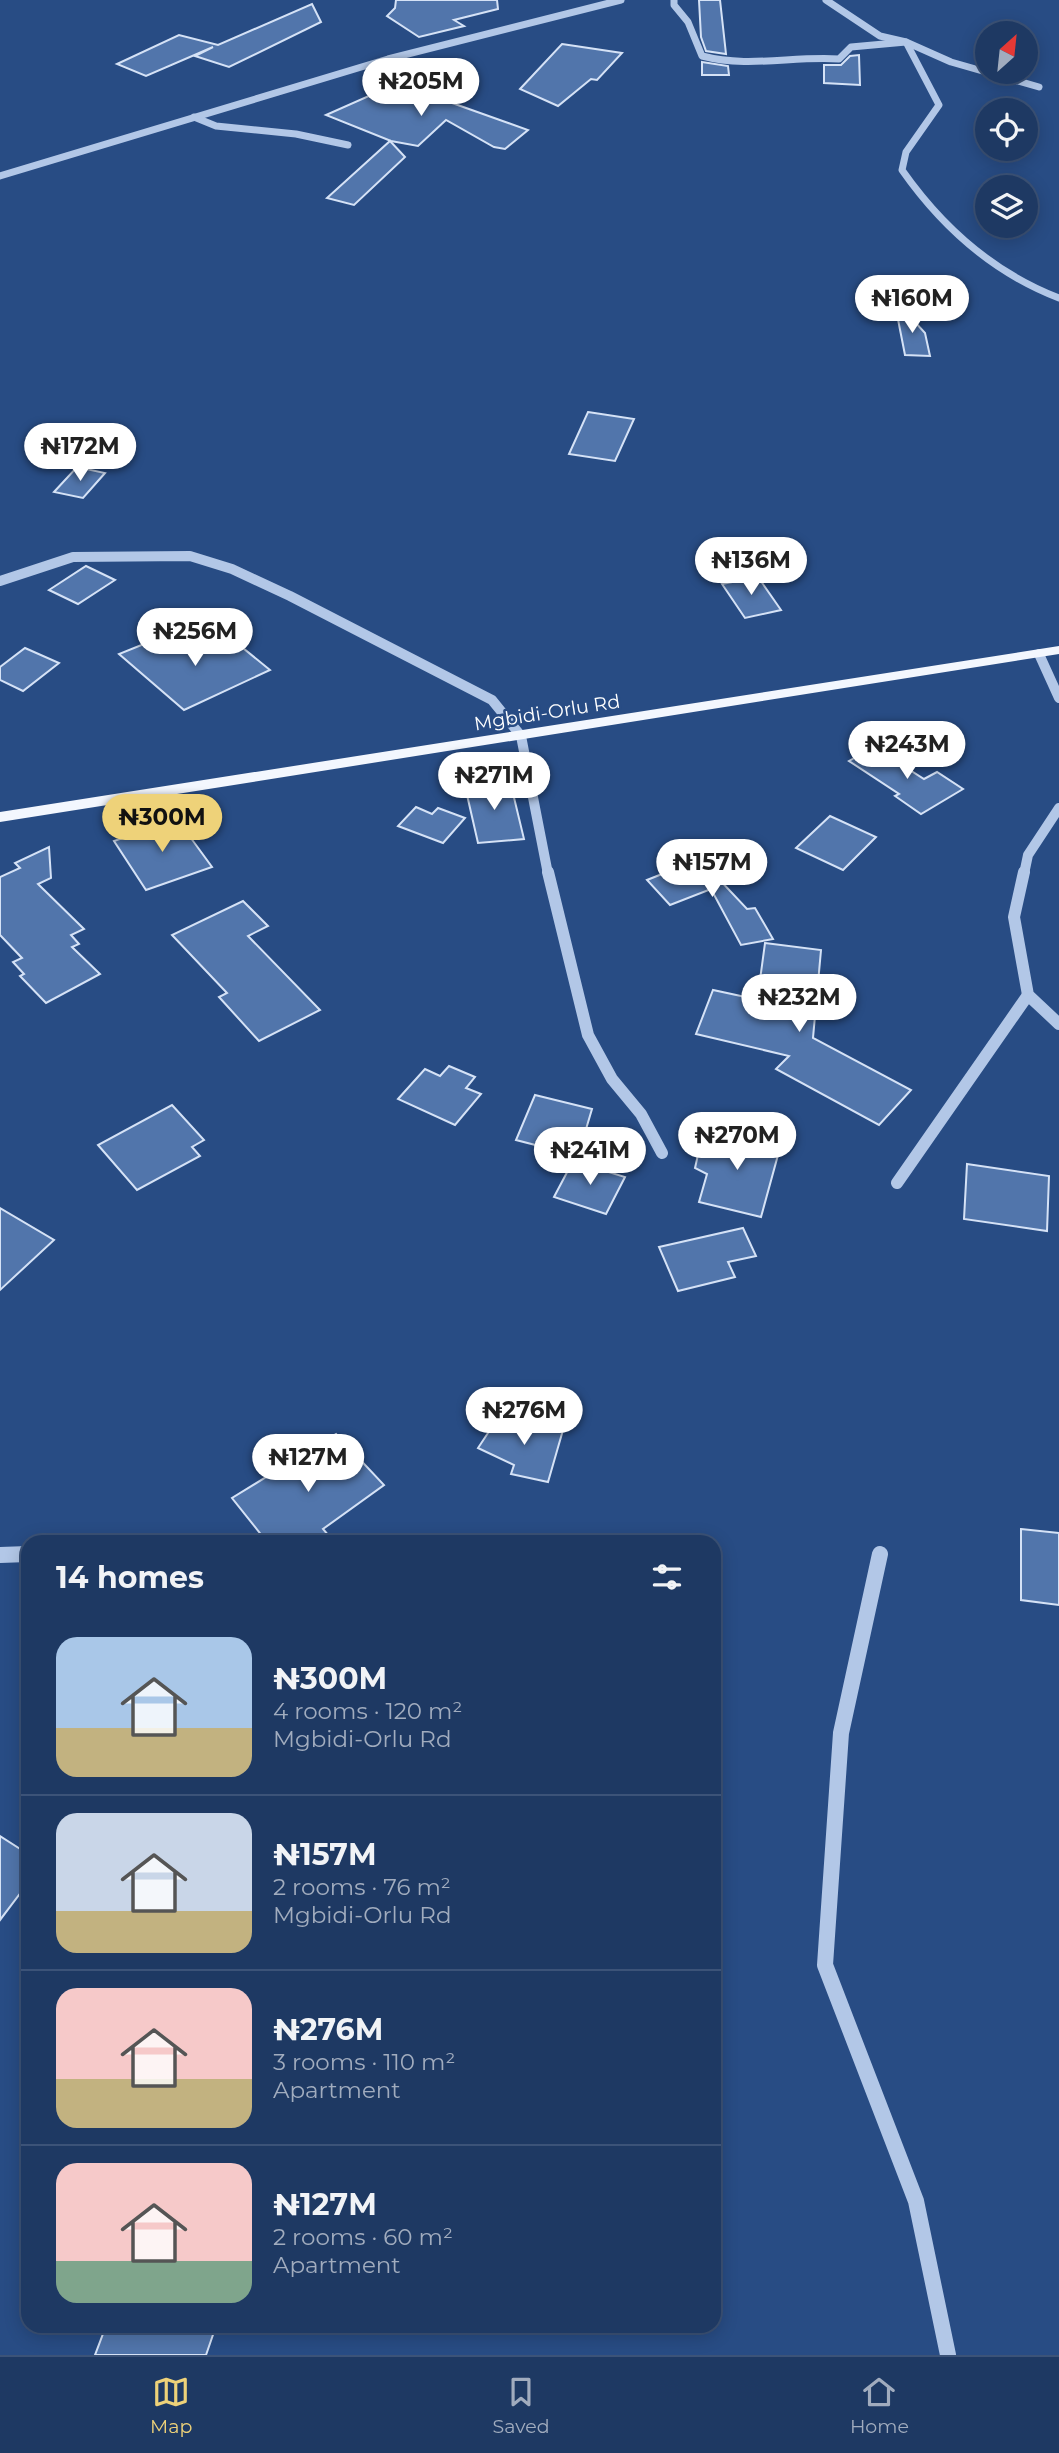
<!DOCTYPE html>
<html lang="en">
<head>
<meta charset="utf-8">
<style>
  :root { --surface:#1e3963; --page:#264069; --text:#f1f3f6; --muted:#a1acbe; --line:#3c5378; --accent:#eed279 }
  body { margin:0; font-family:Montserrat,sans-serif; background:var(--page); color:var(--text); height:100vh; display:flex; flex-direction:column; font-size:26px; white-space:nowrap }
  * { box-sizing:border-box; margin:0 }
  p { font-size:23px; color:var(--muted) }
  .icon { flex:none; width:38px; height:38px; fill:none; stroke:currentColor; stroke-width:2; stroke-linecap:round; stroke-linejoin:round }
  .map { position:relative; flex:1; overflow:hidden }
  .panel { position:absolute; left:21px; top:1535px; width:700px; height:798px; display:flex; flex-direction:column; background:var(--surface); border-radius:21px; box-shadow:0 4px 18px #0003,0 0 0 2px var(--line) }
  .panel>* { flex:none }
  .needle { width:46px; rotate:27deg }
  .fabs { position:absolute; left:975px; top:21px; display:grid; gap:14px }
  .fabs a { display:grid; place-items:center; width:63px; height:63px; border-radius:50%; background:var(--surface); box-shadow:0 4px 18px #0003,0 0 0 2px var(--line); font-size:35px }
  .price { position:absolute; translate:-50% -60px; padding:0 16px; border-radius:24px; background:#fff; color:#222; font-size:23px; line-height:46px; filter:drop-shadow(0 2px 4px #0008) }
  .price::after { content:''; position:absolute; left:50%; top:42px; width:21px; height:16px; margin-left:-10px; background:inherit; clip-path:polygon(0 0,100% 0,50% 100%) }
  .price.current { background:var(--accent); color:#111 }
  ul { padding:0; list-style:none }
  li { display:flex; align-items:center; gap:21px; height:175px; padding:0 35px }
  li+li { border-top:2px solid var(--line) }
  li span { display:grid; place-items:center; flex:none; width:196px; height:140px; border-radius:21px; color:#555 }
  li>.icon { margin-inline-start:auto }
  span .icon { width:84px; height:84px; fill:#fffc; stroke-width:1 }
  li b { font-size:30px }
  h2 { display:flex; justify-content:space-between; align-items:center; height:84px; padding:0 35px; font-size:30px }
  .dock { display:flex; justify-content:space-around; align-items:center; height:98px; border-top:2px solid var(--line); background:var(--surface); font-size:19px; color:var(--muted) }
  .dock a { display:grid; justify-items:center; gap:4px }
  .dock .current { color:var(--accent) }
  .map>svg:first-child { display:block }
</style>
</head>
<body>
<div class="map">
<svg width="1059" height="2355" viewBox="0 0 1059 2355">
  <rect width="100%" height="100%" fill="#284c84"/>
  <!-- building -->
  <g fill="#5175ab" stroke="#d5e2f6" stroke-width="2">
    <path d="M396,0H497L498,9L454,20L464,26L419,37L387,16L395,8Z"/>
    <path d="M699,0H720L726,54L706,51L701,37Z"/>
    <path d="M312,4L321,22L229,67L195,56L213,47L146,76L117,64L179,35L218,45Z"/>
    <path d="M562,44L622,53L597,80L591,79L558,106L520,89Z"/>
    <path d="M859,55L860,85L824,83V65H841L850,56Z"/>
    <path d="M702,62L728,66L729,75H702Z"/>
    <path d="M398,83L424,93L528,130L505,149L494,147L446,120L418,146L391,141L326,115Z"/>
    <path d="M390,141L405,157L354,205L327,198Z"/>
    <path d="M894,299L925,333L930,356L905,355Z"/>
    <path d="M588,412L634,419L615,461L569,454Z"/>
    <path d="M77,467L105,473L83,498L54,492Z"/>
    <path d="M86,566L115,580L78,604L49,590Z"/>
    <path d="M758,577L781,610L745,618L722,584Z"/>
    <path d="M208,632L224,644L233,640L270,670L184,710L119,654L159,638L172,649Z"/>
    <path d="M25,648L59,663L23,691L0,680V667Z"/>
    <path d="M874,747L924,779L937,772L963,789L921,814L895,796L899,794L849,761Z"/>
    <path d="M510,781L524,839L478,843L465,786Z"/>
    <path d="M416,807L432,814L438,808L465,818L443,843L398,826Z"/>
    <path d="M830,816L876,837L843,870L796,848Z"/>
    <path d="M177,819L212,867L146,890L114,841Z"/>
    <path d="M49,847L51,878L38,884L84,929L71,935L79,944L72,947L100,974L46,1003L20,976L24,974L13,962L22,958L0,935V877L20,868L15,863Z"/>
    <path d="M700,859L747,909L755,908L773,939L741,945L711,889L670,905L647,880Z"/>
    <path d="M243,901L268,926L248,936L320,1010L259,1041L219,997L227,993L172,935Z"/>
    <path d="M765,943L821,950L813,1038L911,1090L879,1125L776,1069L789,1056L696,1034L713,990L773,1003L760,980Z"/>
    <path d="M449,1066L475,1077L466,1088L481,1094L455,1125L398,1099L425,1069L440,1076Z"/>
    <path d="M535,1095L592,1109L578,1156L516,1140Z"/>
    <path d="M172,1105L204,1140L192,1147L200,1156L137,1190L98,1145Z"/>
    <path d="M729,1133L781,1144L761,1217L699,1202L707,1174L695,1168L702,1137L723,1140Z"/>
    <path d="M573,1161L625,1177L606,1214L554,1197Z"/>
    <path d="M967,1164L1049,1176L1047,1231L964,1219Z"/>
    <path d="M0,1208L54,1240L0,1290Z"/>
    <path d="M743,1228L756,1256L728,1262L735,1277L678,1291L659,1247Z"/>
    <path d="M500,1415L563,1430L548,1482L511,1474L514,1465L478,1448Z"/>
    <path d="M336,1434L384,1485L323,1529L334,1542H267L232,1498Z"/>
    <path d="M1021,1529L1059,1533V1605L1021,1600Z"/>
    <path d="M0,1836L28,1854V1883L0,1920Z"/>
    <path d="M106,2326H216L206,2355H95Z"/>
  </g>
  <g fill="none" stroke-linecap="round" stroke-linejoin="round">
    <!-- minor-far3 -->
    <g stroke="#b2c7e7" stroke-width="7">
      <path d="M674,0V5L688,22L702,56C748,68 792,56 839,59L851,47L906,42L951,62L1039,87"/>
      <path d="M826,0L880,36L906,42L939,105L906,152L902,170C942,227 994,273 1059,298"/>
      <path d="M194,117L216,126L296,134L348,145"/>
      <path d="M0,176L388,59L621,0"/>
    </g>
    <!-- minor-far2 -->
    <g stroke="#b2c7e7" stroke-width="10">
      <path d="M0,581L73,557L190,556L232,569L290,596L492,700L521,736L548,874"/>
      <path d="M1039,654L1059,698"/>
      <path d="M1024,874L1028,855L1059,808"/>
    </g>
    <!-- minor-far1 -->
    <g stroke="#b2c7e7" stroke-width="12">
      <path d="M548,872L588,1035L612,1079L641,1114L662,1153"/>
      <path d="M1024,872L1014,917L1028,995L1059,1024"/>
      <path d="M897,1183L1028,995"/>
    </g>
    <!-- minor -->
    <g stroke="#b2c7e7" stroke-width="16">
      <path d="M880,1554L841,1733L825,1965L916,2201L948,2355"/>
      <path d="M0,1555L28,1554"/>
    </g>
    <!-- major -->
    <path fill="#f3f7fe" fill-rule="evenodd" d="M1059,646V654L0,822V812Z"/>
  </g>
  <g text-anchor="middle" stroke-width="5" stroke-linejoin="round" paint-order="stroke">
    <!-- street labels -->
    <g font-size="19" fill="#fff" stroke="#284c84">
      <text transform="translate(547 712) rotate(-9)" y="7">Mgbidi-Orlu Rd</text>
    </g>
  </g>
</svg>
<div class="fabs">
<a><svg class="needle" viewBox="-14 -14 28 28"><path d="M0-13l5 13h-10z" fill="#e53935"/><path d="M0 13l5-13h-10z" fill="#a1acbe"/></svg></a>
<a><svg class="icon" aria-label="locate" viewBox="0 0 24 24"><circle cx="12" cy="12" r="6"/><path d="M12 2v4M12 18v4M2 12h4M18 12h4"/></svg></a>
<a><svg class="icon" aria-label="layers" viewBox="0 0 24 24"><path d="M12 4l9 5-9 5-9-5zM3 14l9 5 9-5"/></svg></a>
</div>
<b class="price" style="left:421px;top:118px">₦205M</b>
<b class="price" style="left:912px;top:335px">₦160M</b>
<b class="price" style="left:80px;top:483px">₦172M</b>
<b class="price" style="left:751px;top:597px">₦136M</b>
<b class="price" style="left:195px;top:668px">₦256M</b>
<b class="price" style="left:907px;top:781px">₦243M</b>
<b class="price" style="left:494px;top:812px">₦271M</b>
<b class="price current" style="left:162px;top:854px">₦300M</b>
<b class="price" style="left:712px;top:899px">₦157M</b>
<b class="price" style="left:799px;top:1034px">₦232M</b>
<b class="price" style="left:737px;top:1172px">₦270M</b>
<b class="price" style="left:590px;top:1187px">₦241M</b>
<b class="price" style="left:524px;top:1447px">₦276M</b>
<b class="price" style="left:308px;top:1494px">₦127M</b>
<section class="panel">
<h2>14 homes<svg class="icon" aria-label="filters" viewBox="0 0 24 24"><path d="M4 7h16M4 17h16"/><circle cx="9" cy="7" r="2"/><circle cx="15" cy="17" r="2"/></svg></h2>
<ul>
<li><span style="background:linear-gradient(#a9c7e8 65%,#c2b280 0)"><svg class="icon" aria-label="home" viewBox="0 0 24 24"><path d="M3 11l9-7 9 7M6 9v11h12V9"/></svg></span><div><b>₦300M</b><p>4 rooms · 120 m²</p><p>Mgbidi-Orlu Rd</p></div></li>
<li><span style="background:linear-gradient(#c9d6e8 70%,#c2b280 0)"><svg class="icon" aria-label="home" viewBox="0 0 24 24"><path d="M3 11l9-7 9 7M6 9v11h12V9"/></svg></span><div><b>₦157M</b><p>2 rooms · 76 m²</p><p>Mgbidi-Orlu Rd</p></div></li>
<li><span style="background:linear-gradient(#f6c9c9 65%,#c2b280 0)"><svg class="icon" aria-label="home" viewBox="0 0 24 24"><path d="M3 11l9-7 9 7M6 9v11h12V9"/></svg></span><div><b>₦276M</b><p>3 rooms · 110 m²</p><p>Apartment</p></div></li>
<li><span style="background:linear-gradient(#f6c9c9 70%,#7fa58c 0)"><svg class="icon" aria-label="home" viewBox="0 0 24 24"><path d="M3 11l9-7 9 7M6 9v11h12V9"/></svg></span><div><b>₦127M</b><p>2 rooms · 60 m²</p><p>Apartment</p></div></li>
</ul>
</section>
</div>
<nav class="dock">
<a class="current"><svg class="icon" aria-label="map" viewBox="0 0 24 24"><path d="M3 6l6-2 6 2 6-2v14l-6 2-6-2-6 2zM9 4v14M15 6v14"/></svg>Map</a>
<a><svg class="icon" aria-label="saved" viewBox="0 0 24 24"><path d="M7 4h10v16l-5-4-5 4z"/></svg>Saved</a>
<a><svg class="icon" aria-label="home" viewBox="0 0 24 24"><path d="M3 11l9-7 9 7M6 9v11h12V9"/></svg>Home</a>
</nav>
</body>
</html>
